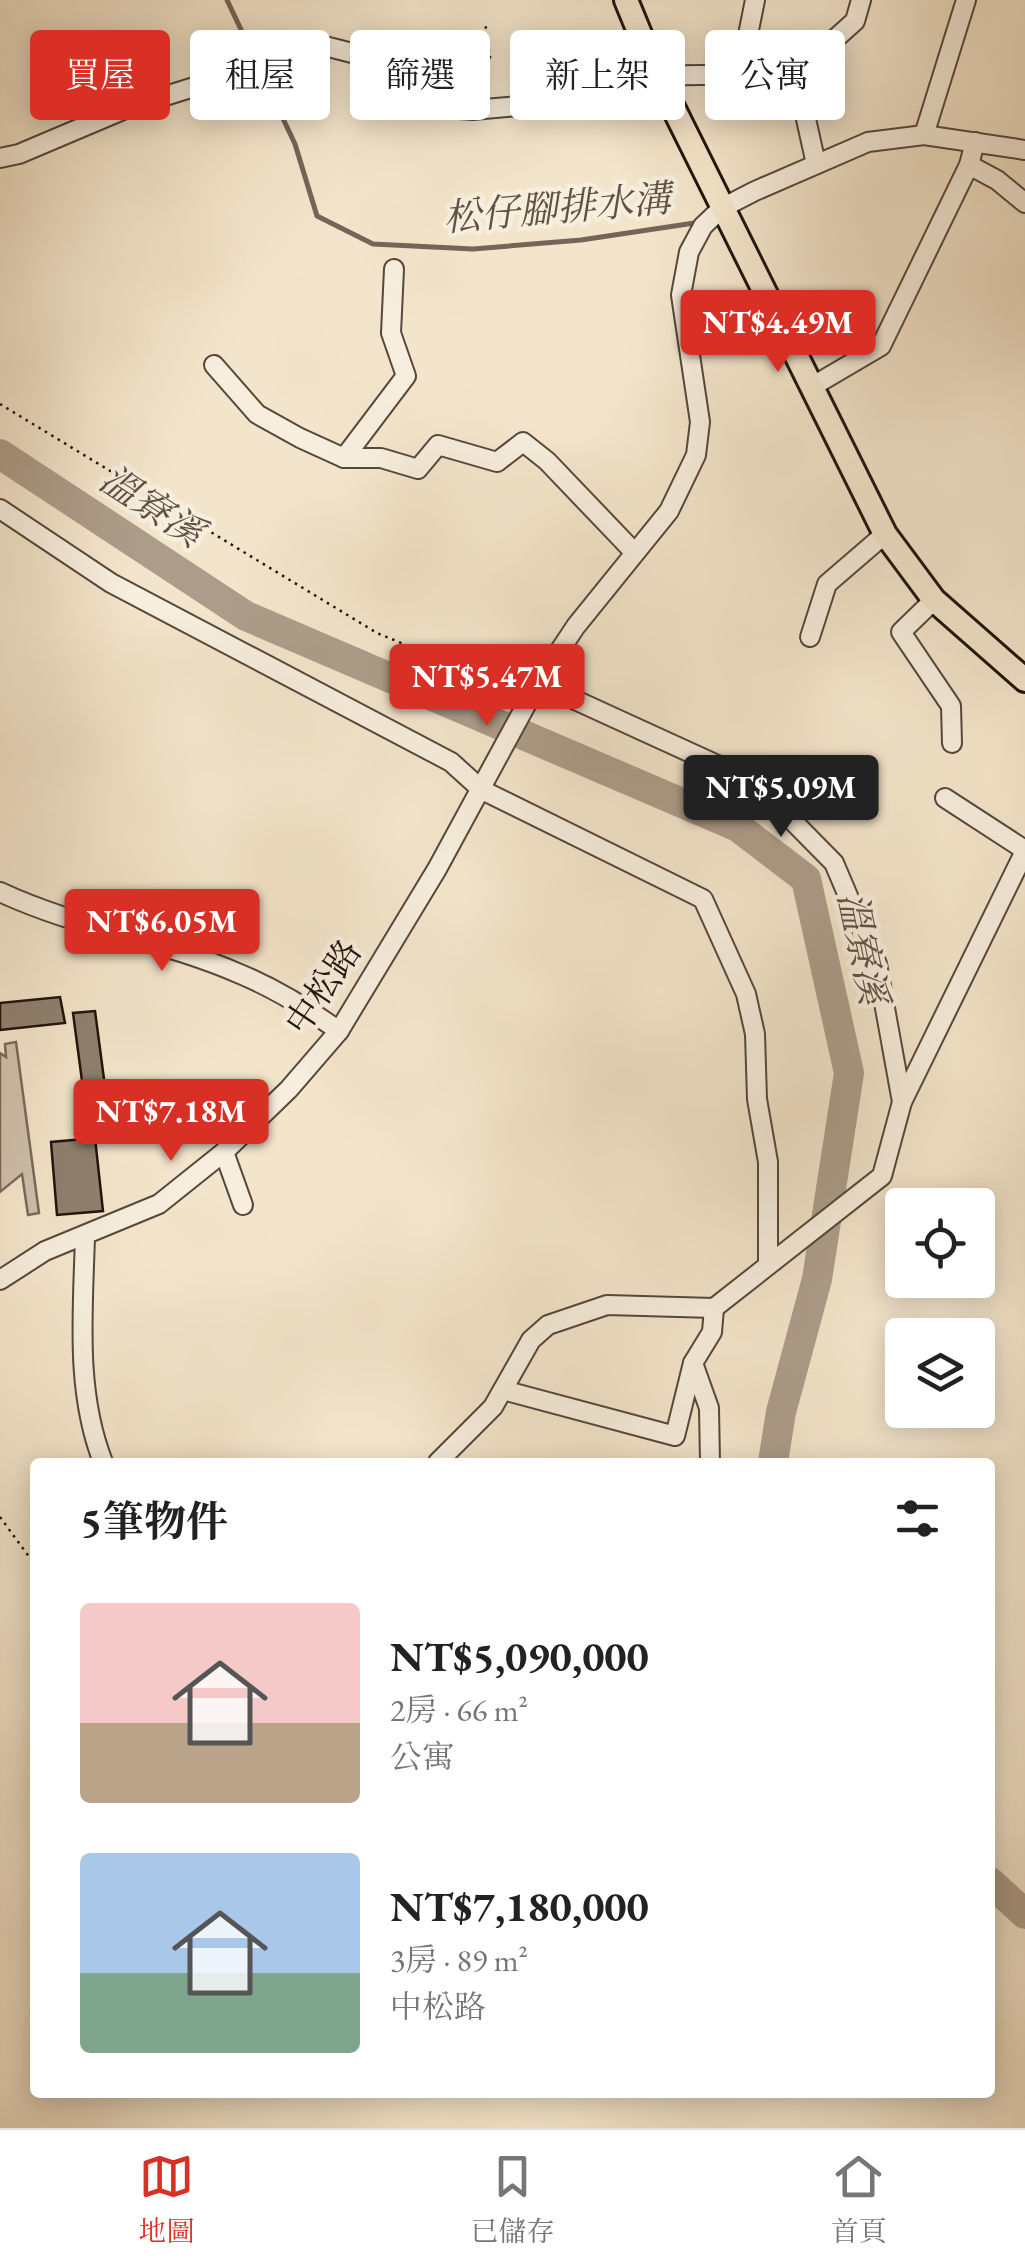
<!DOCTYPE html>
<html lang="zh-TW">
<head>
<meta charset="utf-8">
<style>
  :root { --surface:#fff; --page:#f6f6f6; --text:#222; --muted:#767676; --line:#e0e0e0; --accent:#d93025 }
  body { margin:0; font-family:"EB Garamond","Noto Serif TC",serif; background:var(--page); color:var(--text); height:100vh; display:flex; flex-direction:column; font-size:38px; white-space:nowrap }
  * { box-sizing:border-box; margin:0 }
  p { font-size:32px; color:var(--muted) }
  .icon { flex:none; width:55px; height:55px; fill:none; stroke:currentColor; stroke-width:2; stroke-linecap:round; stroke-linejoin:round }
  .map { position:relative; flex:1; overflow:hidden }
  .sheet { position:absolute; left:30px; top:1458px; width:965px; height:640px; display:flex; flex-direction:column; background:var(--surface); border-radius:10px; box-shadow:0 5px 25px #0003 }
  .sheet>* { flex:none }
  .top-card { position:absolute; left:30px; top:30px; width:965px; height:90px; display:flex; gap:20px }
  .controls { position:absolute; left:885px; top:1188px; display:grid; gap:20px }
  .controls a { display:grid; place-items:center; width:110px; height:110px; border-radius:10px; background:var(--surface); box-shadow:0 5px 25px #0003; font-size:50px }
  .price { position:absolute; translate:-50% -85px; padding:0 22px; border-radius:10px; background:var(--accent); color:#fff; font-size:32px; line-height:65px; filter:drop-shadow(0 2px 5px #0008) }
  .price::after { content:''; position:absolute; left:50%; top:60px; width:30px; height:22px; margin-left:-15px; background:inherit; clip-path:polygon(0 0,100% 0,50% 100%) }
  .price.selected { background:#222; color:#fff }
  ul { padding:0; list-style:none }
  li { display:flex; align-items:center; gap:30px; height:250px; padding:0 50px }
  li span { display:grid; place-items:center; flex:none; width:280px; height:200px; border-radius:10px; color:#555 }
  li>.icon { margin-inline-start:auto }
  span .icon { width:120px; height:120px; fill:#fffc; stroke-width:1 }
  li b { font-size:42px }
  h2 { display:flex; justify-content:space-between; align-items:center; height:120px; padding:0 50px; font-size:42px }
  .pill { padding:0 35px; border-radius:10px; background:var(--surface); box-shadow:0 5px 25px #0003; font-size:35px; line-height:90px }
  .pill.selected { background:var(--accent); color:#fff }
  .dock { display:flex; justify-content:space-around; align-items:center; height:140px; border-top:2px solid var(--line); background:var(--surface); font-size:28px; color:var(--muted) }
  .dock a { display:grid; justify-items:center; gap:5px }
  .dock .selected { color:var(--accent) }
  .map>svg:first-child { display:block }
</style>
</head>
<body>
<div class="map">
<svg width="1025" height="2128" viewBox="0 0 1025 2128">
  <rect width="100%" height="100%" fill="#f3e5cb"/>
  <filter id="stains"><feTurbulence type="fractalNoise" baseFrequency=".002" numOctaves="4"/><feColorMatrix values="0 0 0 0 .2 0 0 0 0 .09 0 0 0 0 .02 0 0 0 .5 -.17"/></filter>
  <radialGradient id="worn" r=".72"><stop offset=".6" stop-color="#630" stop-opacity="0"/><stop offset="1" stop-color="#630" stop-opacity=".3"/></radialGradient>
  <!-- green -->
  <path fill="#cfc1ab" stroke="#786a5c" stroke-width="2.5" d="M16,1042L39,1213L28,1215L22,1174L0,1192V1053L6,1057L5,1044Z"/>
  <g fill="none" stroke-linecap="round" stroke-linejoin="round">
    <!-- stream -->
    <path stroke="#746558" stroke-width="5" d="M227,0L295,144L317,216L373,244L473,249L581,240L701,222"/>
    <!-- river -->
    <g stroke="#ac9d8a" stroke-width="30">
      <path d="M0,454L246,616L738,827L806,879L849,1073L817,1279L781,1412L773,1462"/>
      <path d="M990,1882L1025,1914"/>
    </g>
  </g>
  <!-- building -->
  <g fill="#8e806f" stroke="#21120c" stroke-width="2.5">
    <path d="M60,997L65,1023L0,1030V1003Z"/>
    <path d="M95,1011L111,1132L89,1134L73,1013Z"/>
    <path d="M95,1138L103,1211L57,1215L51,1142Z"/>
  </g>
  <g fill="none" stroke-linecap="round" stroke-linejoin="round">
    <defs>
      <g id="minor">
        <path d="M740,75L755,0"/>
        <path d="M924,135L966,0"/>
        <path d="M0,158L19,154L130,107L194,87L285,43L305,41L360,55L430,107L473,110L529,105L622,76L796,74"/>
        <path d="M816,164L796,74L855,21L861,0"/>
        <path d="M969,165L997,180L1025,203"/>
        <path d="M214,365L257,414L300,438L344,458H381L418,469L438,445L497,462L523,442L547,461L634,552"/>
        <path d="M813,386L881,346L969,165L975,142"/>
        <path d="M344,458L406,376L391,333L394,269"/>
        <path d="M0,509L111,583L451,762L482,790L703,899L746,994L755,1034L757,1099L768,1162V1265"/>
        <path d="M934,600L901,632L951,706L952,743"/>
        <path d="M810,637L827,584L885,534"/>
        <path d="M538,683L726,769L767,795L834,863L877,964L902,1102"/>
        <path d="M945,798L1025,850"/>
        <path d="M0,892C77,928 162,940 240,974C276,989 307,1008 339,1031"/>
        <path d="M224,1152L243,1205"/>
        <path d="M85,1236C83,1311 75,1391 103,1462"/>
        <path d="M0,1280L45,1251L159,1204L224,1152L289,1089L339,1031L437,869L538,683L576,626L669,511L696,455L700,422L681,295L689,252L703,226L722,208L755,191L868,142L924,135L1025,150"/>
        <path d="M693,1363L709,1408L710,1462"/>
        <path d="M503,1390L675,1436L693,1363L712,1332L714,1308"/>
        <path d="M438,1462L493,1407L531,1340L548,1325L607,1305L714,1308L882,1176L902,1102L1025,851"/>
      </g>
      <path id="major" d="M626,0L656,73L885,534L934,600L1025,680"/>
    </defs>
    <!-- minor casing -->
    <use href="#minor" stroke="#56473c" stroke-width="22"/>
    <!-- major casing -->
    <use href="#major" stroke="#21120c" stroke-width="28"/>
    <!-- path -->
    <g stroke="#21120c" stroke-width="2.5" stroke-dasharray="2.5 5" stroke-linecap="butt">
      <path d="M478,94L490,57L485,22"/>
      <path d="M0,404L377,633L513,689"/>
      <path d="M0,1517L35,1565"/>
    </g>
    <!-- minor -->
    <use href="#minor" stroke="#f7eedd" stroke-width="18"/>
    <!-- major -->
    <use href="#major" stroke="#f3e5cb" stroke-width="22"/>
  </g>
  <g text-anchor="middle" stroke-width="9" stroke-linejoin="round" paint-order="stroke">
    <!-- street labels -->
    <g font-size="35" fill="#21120c" stroke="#f7eedd">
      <text transform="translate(323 987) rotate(-56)" y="12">中松路</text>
    </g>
    <!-- water labels -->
    <g font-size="38" font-style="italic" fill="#605145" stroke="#f7eedd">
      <text transform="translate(557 208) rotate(-5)" y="13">松仔腳排水溝</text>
      <text transform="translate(152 506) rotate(33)" y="13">溫寮溪</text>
      <text transform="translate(863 948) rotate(78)" y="13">溫寮溪</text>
    </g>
  </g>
  <rect width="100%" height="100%" filter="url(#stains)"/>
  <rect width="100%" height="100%" fill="url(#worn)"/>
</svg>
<div class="controls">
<a><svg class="icon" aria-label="locate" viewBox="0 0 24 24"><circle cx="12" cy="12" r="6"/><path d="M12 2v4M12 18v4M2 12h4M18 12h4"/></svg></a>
<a><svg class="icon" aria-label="layers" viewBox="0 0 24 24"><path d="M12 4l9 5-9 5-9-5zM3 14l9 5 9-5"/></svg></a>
</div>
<b class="price" style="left:778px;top:375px">NT$4.49M</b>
<b class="price" style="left:487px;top:729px">NT$5.47M</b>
<b class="price selected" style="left:781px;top:840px">NT$5.09M</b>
<b class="price" style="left:162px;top:974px">NT$6.05M</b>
<b class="price" style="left:171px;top:1164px">NT$7.18M</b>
<div class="top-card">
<a class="pill selected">買屋</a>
<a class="pill">租屋</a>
<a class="pill">篩選</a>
<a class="pill">新上架</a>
<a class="pill">公寓</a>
</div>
<section class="sheet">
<h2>5筆物件<svg class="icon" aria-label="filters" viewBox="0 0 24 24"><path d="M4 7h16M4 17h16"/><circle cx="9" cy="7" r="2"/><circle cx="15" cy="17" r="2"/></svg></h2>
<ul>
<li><span style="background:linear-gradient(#f6c9c9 60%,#b9a48a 0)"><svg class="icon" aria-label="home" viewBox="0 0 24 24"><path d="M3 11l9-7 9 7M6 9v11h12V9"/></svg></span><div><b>NT$5,090,000</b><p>2房 · 66 m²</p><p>公寓</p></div></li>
<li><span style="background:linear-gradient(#a9c7e8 60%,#7fa58c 0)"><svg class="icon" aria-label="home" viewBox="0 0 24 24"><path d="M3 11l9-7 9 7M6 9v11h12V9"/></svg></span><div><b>NT$7,180,000</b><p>3房 · 89 m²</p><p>中松路</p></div></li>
</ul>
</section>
</div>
<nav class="dock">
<a class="selected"><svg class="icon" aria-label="map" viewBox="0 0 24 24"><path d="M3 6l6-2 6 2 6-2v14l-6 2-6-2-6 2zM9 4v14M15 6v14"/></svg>地圖</a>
<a><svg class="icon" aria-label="saved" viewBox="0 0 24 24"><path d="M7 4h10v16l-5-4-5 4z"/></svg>已儲存</a>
<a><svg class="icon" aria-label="home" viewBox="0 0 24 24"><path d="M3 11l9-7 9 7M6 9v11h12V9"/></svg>首頁</a>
</nav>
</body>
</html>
